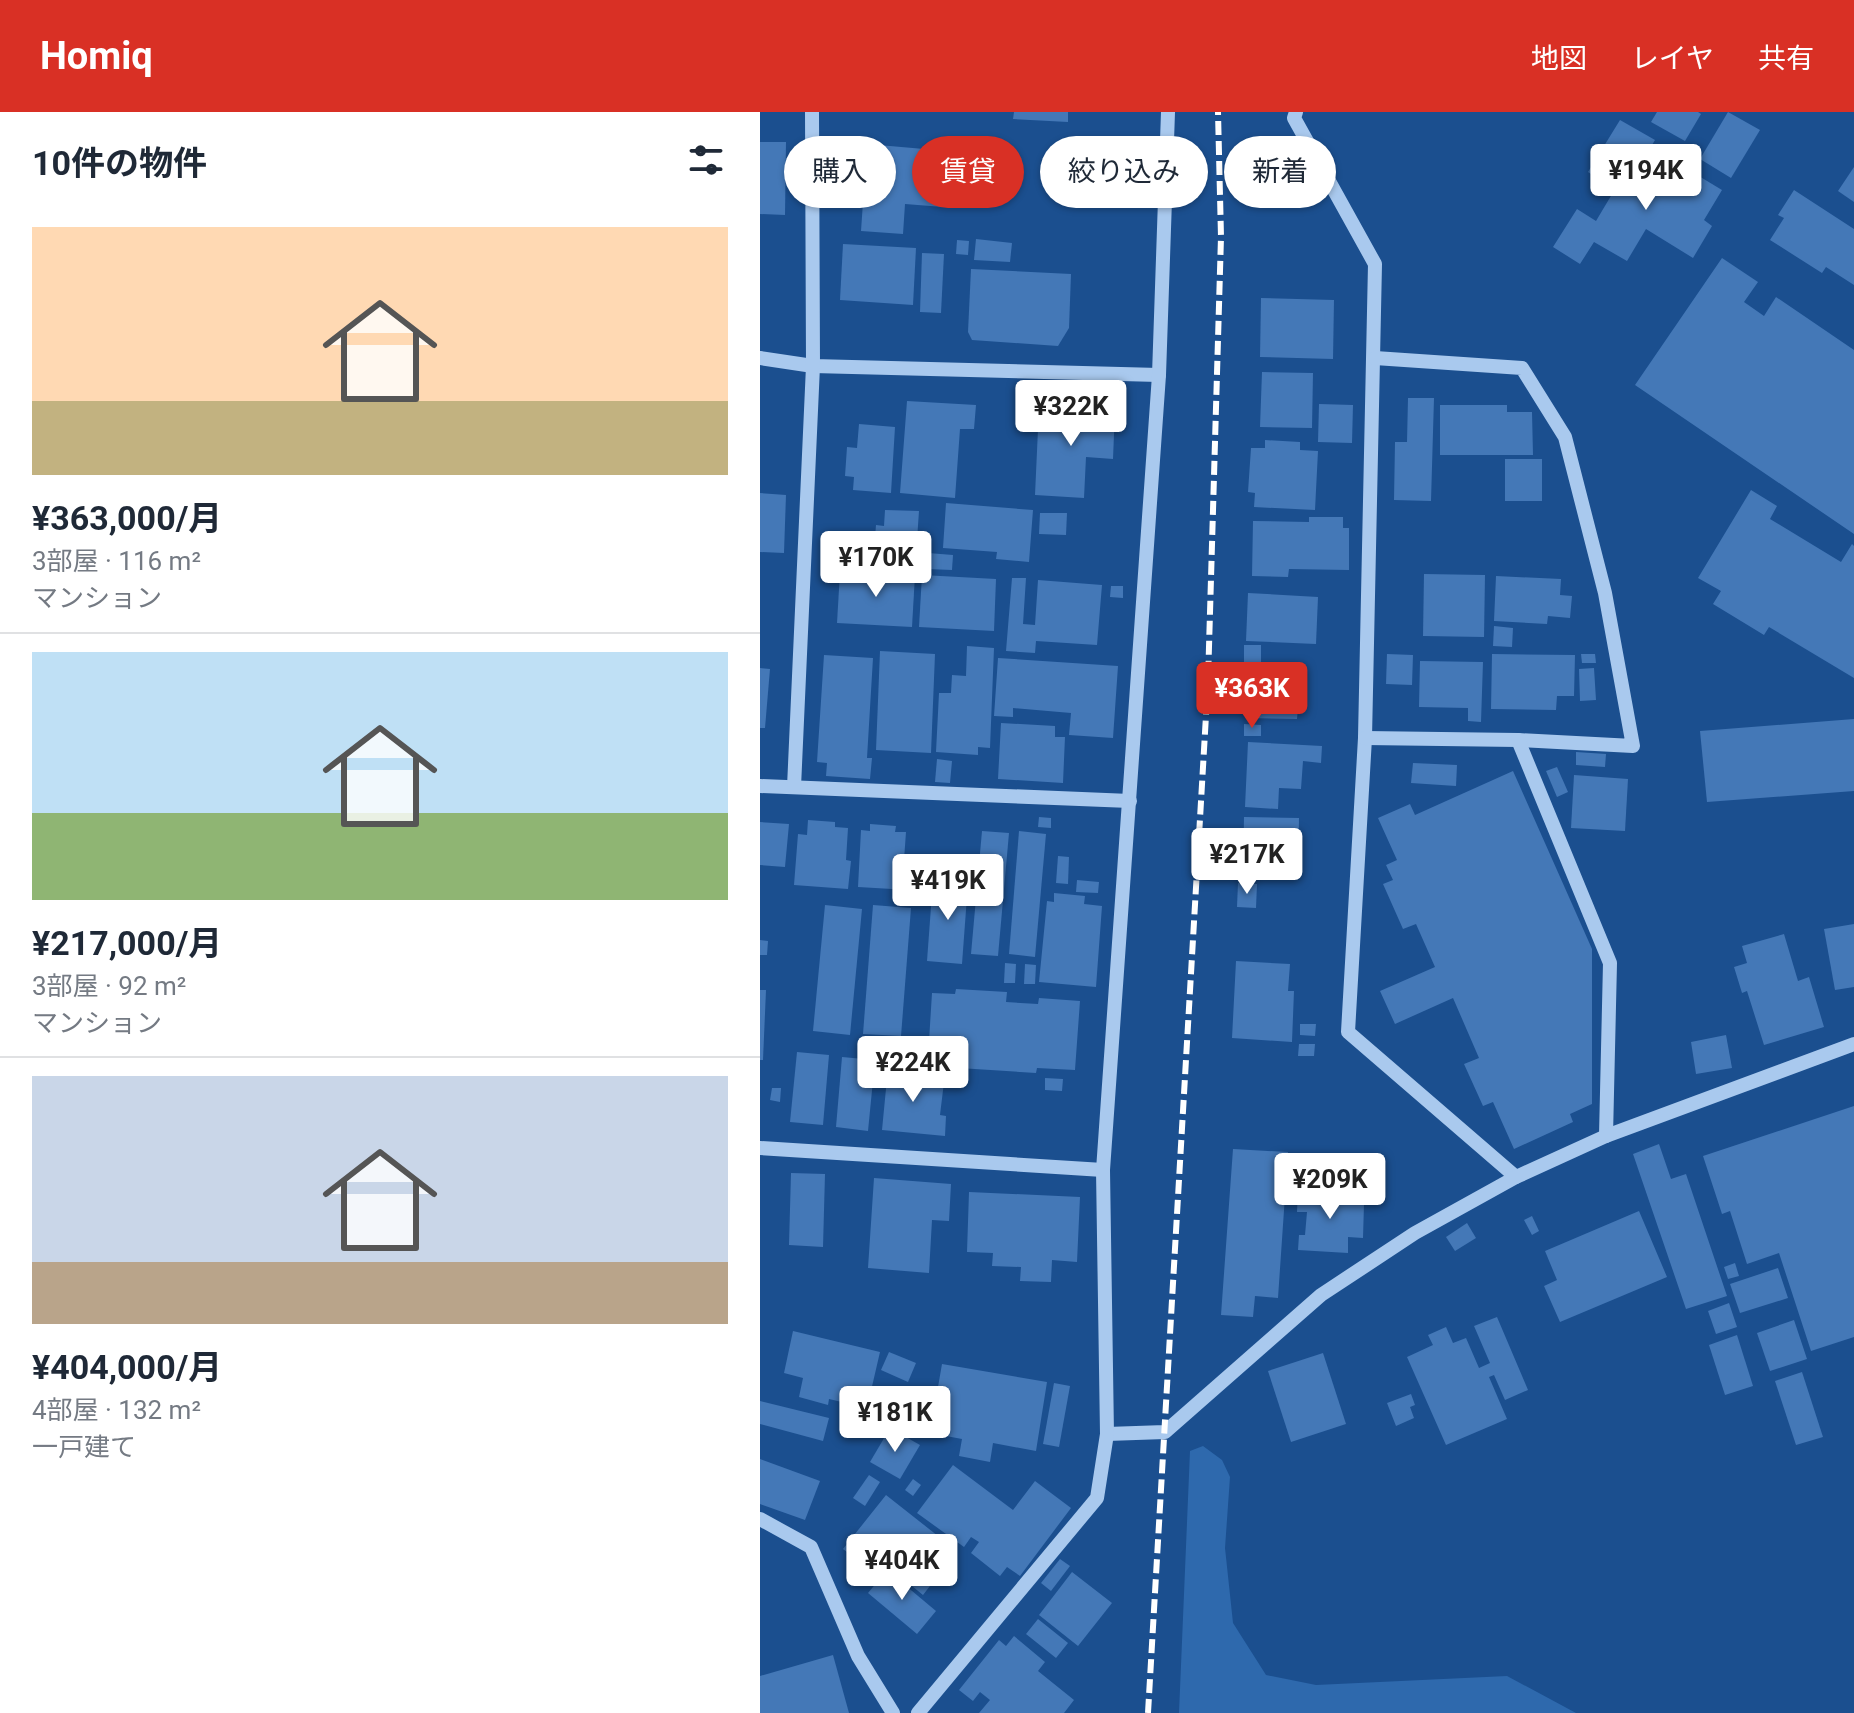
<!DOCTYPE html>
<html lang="ja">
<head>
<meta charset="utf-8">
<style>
  :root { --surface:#fff; --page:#f6f6f7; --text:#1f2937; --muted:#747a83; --line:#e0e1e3; --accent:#d93025 }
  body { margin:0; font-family:Roboto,"Noto Sans JP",sans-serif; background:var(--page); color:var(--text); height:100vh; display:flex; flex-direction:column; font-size:30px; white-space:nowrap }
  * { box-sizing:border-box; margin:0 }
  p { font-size:26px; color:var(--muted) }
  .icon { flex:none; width:44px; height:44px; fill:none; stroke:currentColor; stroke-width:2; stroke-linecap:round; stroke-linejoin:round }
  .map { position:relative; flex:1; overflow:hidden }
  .drawer { display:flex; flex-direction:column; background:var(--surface); width:760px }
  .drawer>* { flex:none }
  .top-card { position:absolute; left:24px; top:24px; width:760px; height:72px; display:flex; gap:16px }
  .price { position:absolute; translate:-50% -68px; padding:0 18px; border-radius:8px; background:#fff; color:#222; font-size:26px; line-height:52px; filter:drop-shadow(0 2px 4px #0008) }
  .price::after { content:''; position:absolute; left:50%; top:48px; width:24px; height:18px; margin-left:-12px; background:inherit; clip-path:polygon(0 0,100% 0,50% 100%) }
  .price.current { background:var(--accent); color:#fff }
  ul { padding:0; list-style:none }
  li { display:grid; align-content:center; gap:16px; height:424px; padding:0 32px }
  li+li { border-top:2px solid var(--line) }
  li span { display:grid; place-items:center; height:248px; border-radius:0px; color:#555 }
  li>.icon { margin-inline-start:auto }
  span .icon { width:144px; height:144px; fill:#fffc; stroke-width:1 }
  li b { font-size:34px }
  h2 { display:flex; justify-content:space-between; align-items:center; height:96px; padding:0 32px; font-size:34px }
  .chip { padding:0 28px; border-radius:36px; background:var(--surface); box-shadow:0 2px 6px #0004; font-size:28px; line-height:72px }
  .chip.current { background:var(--accent); color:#fff }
  header { display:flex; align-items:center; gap:48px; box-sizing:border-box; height:112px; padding:0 40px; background:var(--accent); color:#fff }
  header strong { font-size:38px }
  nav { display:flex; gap:44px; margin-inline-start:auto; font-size:28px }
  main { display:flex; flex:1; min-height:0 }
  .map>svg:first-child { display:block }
</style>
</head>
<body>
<header>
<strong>Homiq</strong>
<nav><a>地図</a><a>レイヤ</a><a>共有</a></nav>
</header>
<main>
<section class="drawer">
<h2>10件の物件<svg class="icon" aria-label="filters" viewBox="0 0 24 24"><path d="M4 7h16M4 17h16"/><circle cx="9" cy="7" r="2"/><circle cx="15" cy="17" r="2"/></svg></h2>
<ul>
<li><span style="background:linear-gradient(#ffd9b3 70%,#c2b280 0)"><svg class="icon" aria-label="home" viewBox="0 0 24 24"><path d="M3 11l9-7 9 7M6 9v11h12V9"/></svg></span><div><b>¥363,000/月</b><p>3部屋 · 116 m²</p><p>マンション</p></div></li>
<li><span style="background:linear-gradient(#bfe0f5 65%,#8fb573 0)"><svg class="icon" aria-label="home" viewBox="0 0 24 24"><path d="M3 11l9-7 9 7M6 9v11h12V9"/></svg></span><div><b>¥217,000/月</b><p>3部屋 · 92 m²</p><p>マンション</p></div></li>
<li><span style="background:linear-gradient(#c9d6e8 75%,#b9a48a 0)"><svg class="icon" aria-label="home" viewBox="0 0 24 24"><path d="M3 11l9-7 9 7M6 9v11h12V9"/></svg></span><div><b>¥404,000/月</b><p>4部屋 · 132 m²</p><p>一戸建て</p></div></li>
</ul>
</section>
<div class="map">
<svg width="1094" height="1601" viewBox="0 0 1094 1601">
  <rect width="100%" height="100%" fill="#1b4f8f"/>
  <!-- green -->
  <path fill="#2e69ad" d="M443,1334L462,1348L470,1365L465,1436L473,1511L506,1563L556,1573L747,1564L816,1601H419L430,1339Z"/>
  <!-- building -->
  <g fill="#4478b7">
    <path d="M254,0H308V10L253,7Z"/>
    <path d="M897,0H938L941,2L925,29L891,10Z"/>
    <path d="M968,0L1000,18L971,66L940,47Z"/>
    <path d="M860,8L895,28L877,58L854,44L840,68L828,60Z"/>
    <path d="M0,30H26L25,103L0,102Z"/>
    <path d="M107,32L187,39L183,95L145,92L143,122L101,119Z"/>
    <path d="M894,37L962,78L944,108L952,114L933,146L886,117L867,149L834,130L820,152L793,135L817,97L836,109L867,57L877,64Z"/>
    <path d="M512,46L521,49L519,60L509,58Z"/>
    <path d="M1094,55V90L1078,79Z"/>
    <path d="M1034,78L1094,117V173L1066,155L1062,161L1010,128L1024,106L1018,103Z"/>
    <path d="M216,127L252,131L250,150L214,148Z"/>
    <path d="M197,128L209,129L208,143L196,142Z"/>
    <path d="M83,132L156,136L153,193L80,188Z"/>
    <path d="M162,141L184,142L181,201L160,200Z"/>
    <path d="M962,146L998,170L984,190L1004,204L1016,185L1094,238V422L875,273Z"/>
    <path d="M211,157L311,162L309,216L298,234L212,228L208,220Z"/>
    <path d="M501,186L574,188L573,247L500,245Z"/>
    <path d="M502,260L553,261L552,316L500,315Z"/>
    <path d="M648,286H674L671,389L634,388L635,330H647Z"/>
    <path d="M147,289L216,293L214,317H200L195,386L140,381Z"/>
    <path d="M559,292L593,293L592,331L558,330Z"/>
    <path d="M680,293H747V300H772L773,343H680Z"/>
    <path d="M279,295L355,298L353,347L326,345L324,386L275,383Z"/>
    <path d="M99,312L135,315L131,381L93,378L94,365L85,364L87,335L97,336Z"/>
    <path d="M505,328L540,330V338L558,339L555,398L494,395L495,381L488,380L491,336H505Z"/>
    <rect x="745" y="347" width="37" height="42"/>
    <path d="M991,378L1017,394L1010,407L1081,450L1092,432L1094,434V566L1009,515L1004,523L953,492L961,479L938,466Z"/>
    <path d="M0,381L26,383L24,441L0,440Z"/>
    <path d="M186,391L273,398L269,450L236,447L237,440L183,436Z"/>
    <path d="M125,398L159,399L155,457L67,452L68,441L120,444L121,438H114L116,413L124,414Z"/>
    <path d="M280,401H307L306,423L279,422Z"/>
    <path d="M549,405H583V416H589V458L529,457L528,465L492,464L493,409L549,410Z"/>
    <path d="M168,441L193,443L192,458L167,457Z"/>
    <path d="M80,460L155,463L152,515L77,511Z"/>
    <path d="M664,462L725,463L724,525L663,524Z"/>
    <path d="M162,463L236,467L234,519L159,515Z"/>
    <path d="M736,464L801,467L800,483L812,484L810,506L788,504L787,512L734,509Z"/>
    <path d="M252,466H266L263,512L275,513L278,468L342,473L337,533L276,529L275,541L246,539Z"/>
    <path d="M351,474H363V486L350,485Z"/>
    <path d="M488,481L558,485L556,532L486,529Z"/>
    <path d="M734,514L753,516L752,535L733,534Z"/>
    <path d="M484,533H501V551L484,550Z"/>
    <path d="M207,534L234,536L230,636L218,635V643L176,640L179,581H191L192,563L206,564Z"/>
    <path d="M120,539L175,542L171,641L116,638Z"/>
    <path d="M627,542L653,543L652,573L626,572Z"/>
    <path d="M732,542L815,543L814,584H797L796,598L731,597Z"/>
    <path d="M821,542H835L836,551H822Z"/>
    <path d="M64,543L113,546L107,646H112L110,667L66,664L67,651L57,650Z"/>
    <path d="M238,546L358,554L353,626L309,623L311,601L253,596V605L234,604Z"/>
    <path d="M660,549L723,550L721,610L708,609V596L659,595Z"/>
    <path d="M0,556L10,557L5,616H0Z"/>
    <path d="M834,556L836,588L820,589L819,557Z"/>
    <path d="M486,557L546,559L545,596H538L537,607L485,606Z"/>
    <path d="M1094,607V679L947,690L940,619Z"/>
    <path d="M241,611L295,614V625H305L303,671L238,667Z"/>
    <path d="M484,612L501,613V624H484Z"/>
    <path d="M488,630L562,634L561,651L543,649L541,677L519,676L518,697L485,695Z"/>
    <path d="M816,640L846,642L845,655L816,653Z"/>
    <path d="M177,647L192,649L190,671L175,670Z"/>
    <path d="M653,651L697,653L696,674L651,671Z"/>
    <path d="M797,655L808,680L797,685L786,659Z"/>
    <path d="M753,659L832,837V992L810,1002L813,1010L754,1037L733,990L723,994L704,952L719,946L693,886L635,912L620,879L675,855L656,812L643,817L623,772L633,768L626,753L637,748L618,706L650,692L655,703Z"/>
    <path d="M814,663L868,667L865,719L811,716Z"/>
    <path d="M279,705L291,706V716L278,715Z"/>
    <path d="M484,705L539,706L538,766L483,765Z"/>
    <path d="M48,708L75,710V715L88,716L86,748L91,749L88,777L34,773L38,722L47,723Z"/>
    <path d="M0,710L29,712L25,755L0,753Z"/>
    <path d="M110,712L136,714L135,720H146L144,748H151L149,778L98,775L101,718L110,719Z"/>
    <path d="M222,719L249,721L238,844L211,842Z"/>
    <path d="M259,719L286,722L275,845L249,842Z"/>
    <path d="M298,744L309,745L308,772L296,771Z"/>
    <path d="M173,768L208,771L202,852L167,849Z"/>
    <path d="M317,768L339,770L338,781L316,780Z"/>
    <path d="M478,771L497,772L496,796L477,795Z"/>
    <path d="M294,781L325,784L324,792L342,794L336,875L279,870L287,789L294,790Z"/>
    <path d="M65,793L102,797L90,923L53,919Z"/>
    <path d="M113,793L151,796L141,924L103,922Z"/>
    <path d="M1094,812V875L1075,878L1064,817Z"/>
    <path d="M1024,822L1038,869L1049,865L1064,915L1004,933L987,879L982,881L974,855L987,851L982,834Z"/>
    <path d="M0,828L8,829L7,843H0Z"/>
    <path d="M476,849L530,852L528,879H534L532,930L472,926Z"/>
    <path d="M245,851L256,852L255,871H244Z"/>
    <path d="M265,852L276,853L275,872H264Z"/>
    <path d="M196,877L247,880L246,890L278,892L279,886L320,889L315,958L277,956L276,961L199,956V947L168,945L172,881L195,882Z"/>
    <path d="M0,878H6L3,948H0Z"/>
    <path d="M540,912H556L555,924L540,923Z"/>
    <path d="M966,923L972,956L936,962L931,930Z"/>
    <path d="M539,932H555L554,944H538Z"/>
    <path d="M37,940L69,943L63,1013L30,1010Z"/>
    <path d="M82,945L115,948L108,1019L76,1015Z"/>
    <path d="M128,956L159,959L158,967L184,970L180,1003L186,1004L185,1024L122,1018Z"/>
    <path d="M285,966L303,967L302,979L285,978Z"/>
    <path d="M12,976H21L20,990L10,988Z"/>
    <path d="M1094,994V1225L1051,1239L1019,1141L987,1152L970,1099L962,1102L943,1044Z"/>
    <path d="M899,1032L911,1067L926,1062L967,1184L926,1197L873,1042Z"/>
    <path d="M473,1037L528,1040L518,1186L495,1184L493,1205L461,1203Z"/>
    <path d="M31,1061L65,1062L63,1135L29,1133Z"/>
    <path d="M114,1066L191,1072L189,1109L172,1108L169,1161L108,1156Z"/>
    <path d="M538,1078L596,1081L595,1092H604L603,1126L588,1125V1141L538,1138L539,1123H545L547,1100H537Z"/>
    <path d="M209,1080L320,1085L317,1150L292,1148L291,1170L260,1169L261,1155L232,1154L233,1141L207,1140Z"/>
    <path d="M879,1099L907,1165L800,1210L784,1174L797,1168L785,1139Z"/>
    <path d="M772,1104L779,1119L772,1123L764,1108Z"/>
    <path d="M707,1111L716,1126L695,1139L686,1125Z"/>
    <path d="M975,1151L979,1164L968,1167L964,1155Z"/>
    <path d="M1018,1156L1028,1186L980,1201L970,1172Z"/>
    <path d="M969,1191L977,1215L956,1222L948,1199Z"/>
    <path d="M737,1205L768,1278L745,1288L734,1263L729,1265L747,1307L686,1333L647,1245L673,1233L668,1223L686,1215L693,1231L706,1226L719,1256L730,1251L714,1214Z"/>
    <path d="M1034,1208L1047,1247L1010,1259L997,1221Z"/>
    <path d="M33,1219L120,1240L107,1296L69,1287L68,1293L39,1285L43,1266L24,1261Z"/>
    <path d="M977,1223L993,1274L965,1283L949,1233Z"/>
    <path d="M129,1240L156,1251L148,1270L121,1258Z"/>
    <path d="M563,1241L586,1312L531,1330L508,1259Z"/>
    <path d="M182,1252L287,1270L276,1339L233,1331L230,1350L199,1344L202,1327L170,1321Z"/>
    <path d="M1042,1260L1063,1325L1036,1333L1015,1269Z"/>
    <path d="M294,1271L310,1274L299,1335L283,1332Z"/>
    <path d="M651,1282L655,1293L650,1295L654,1306L636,1314L627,1291Z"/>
    <path d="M0,1289L69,1306L63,1329L0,1312Z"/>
    <path d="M130,1316L160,1333L140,1367L110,1350Z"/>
    <path d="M0,1347L60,1369L45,1408L0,1392Z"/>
    <path d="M193,1353L253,1398L275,1369L311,1396L260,1464L247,1455L240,1464L211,1441L219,1430L211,1425L204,1435L157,1401Z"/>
    <path d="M109,1363L120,1370L105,1394L93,1386Z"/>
    <path d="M153,1367L161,1373L153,1384L145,1378Z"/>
    <path d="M126,1383L197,1439L163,1483L120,1448L112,1459L83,1437Z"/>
    <path d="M300,1447L310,1454L291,1479L281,1471Z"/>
    <path d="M127,1458L176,1499L157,1522L108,1481Z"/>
    <path d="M312,1460L352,1491L318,1534L279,1503Z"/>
    <path d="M278,1507L308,1531L296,1546L266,1522Z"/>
    <path d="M254,1524L285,1550L278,1559L314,1588L304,1601H219L230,1588L220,1580L213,1589L199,1578L239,1528L246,1534Z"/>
    <path d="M73,1543L89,1601H0V1564Z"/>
  </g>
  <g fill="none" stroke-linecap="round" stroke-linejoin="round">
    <!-- minor -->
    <g stroke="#a9c9ee" stroke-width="14">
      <path d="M536,0L534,6L615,152L605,626L588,920L756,1065"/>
      <path d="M0,246L53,254L399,263"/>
      <path d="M605,626L758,628L873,634L845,481L805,325L762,256L615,246"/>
      <path d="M758,628L850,851L846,1024"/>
      <path d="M0,674L370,689"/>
      <path d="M34,675L53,254L52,0"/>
      <path d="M0,1036L343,1058"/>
      <path d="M347,1322L405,1320L561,1183L655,1121L756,1065L846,1024L1094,932"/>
      <path d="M0,1407L51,1435L98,1544L133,1601"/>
      <path d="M158,1601L337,1386L347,1322L343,1058L399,263L408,0"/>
    </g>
    <!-- rail -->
    <path stroke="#fff" stroke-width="6" stroke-dasharray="14 6" stroke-linecap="butt" d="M388,1601L448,569L461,125L458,0"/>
  </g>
</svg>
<b class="price" style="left:886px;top:100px">¥194K</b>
<b class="price" style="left:311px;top:336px">¥322K</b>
<b class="price" style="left:116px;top:487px">¥170K</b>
<b class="price current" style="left:492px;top:618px">¥363K</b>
<b class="price" style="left:487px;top:784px">¥217K</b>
<b class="price" style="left:188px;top:810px">¥419K</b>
<b class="price" style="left:153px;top:992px">¥224K</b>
<b class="price" style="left:570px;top:1109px">¥209K</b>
<b class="price" style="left:135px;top:1342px">¥181K</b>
<b class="price" style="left:142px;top:1490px">¥404K</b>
<div class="top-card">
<a class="chip">購入</a>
<a class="chip current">賃貸</a>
<a class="chip">絞り込み</a>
<a class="chip">新着</a>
</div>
</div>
</main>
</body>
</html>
